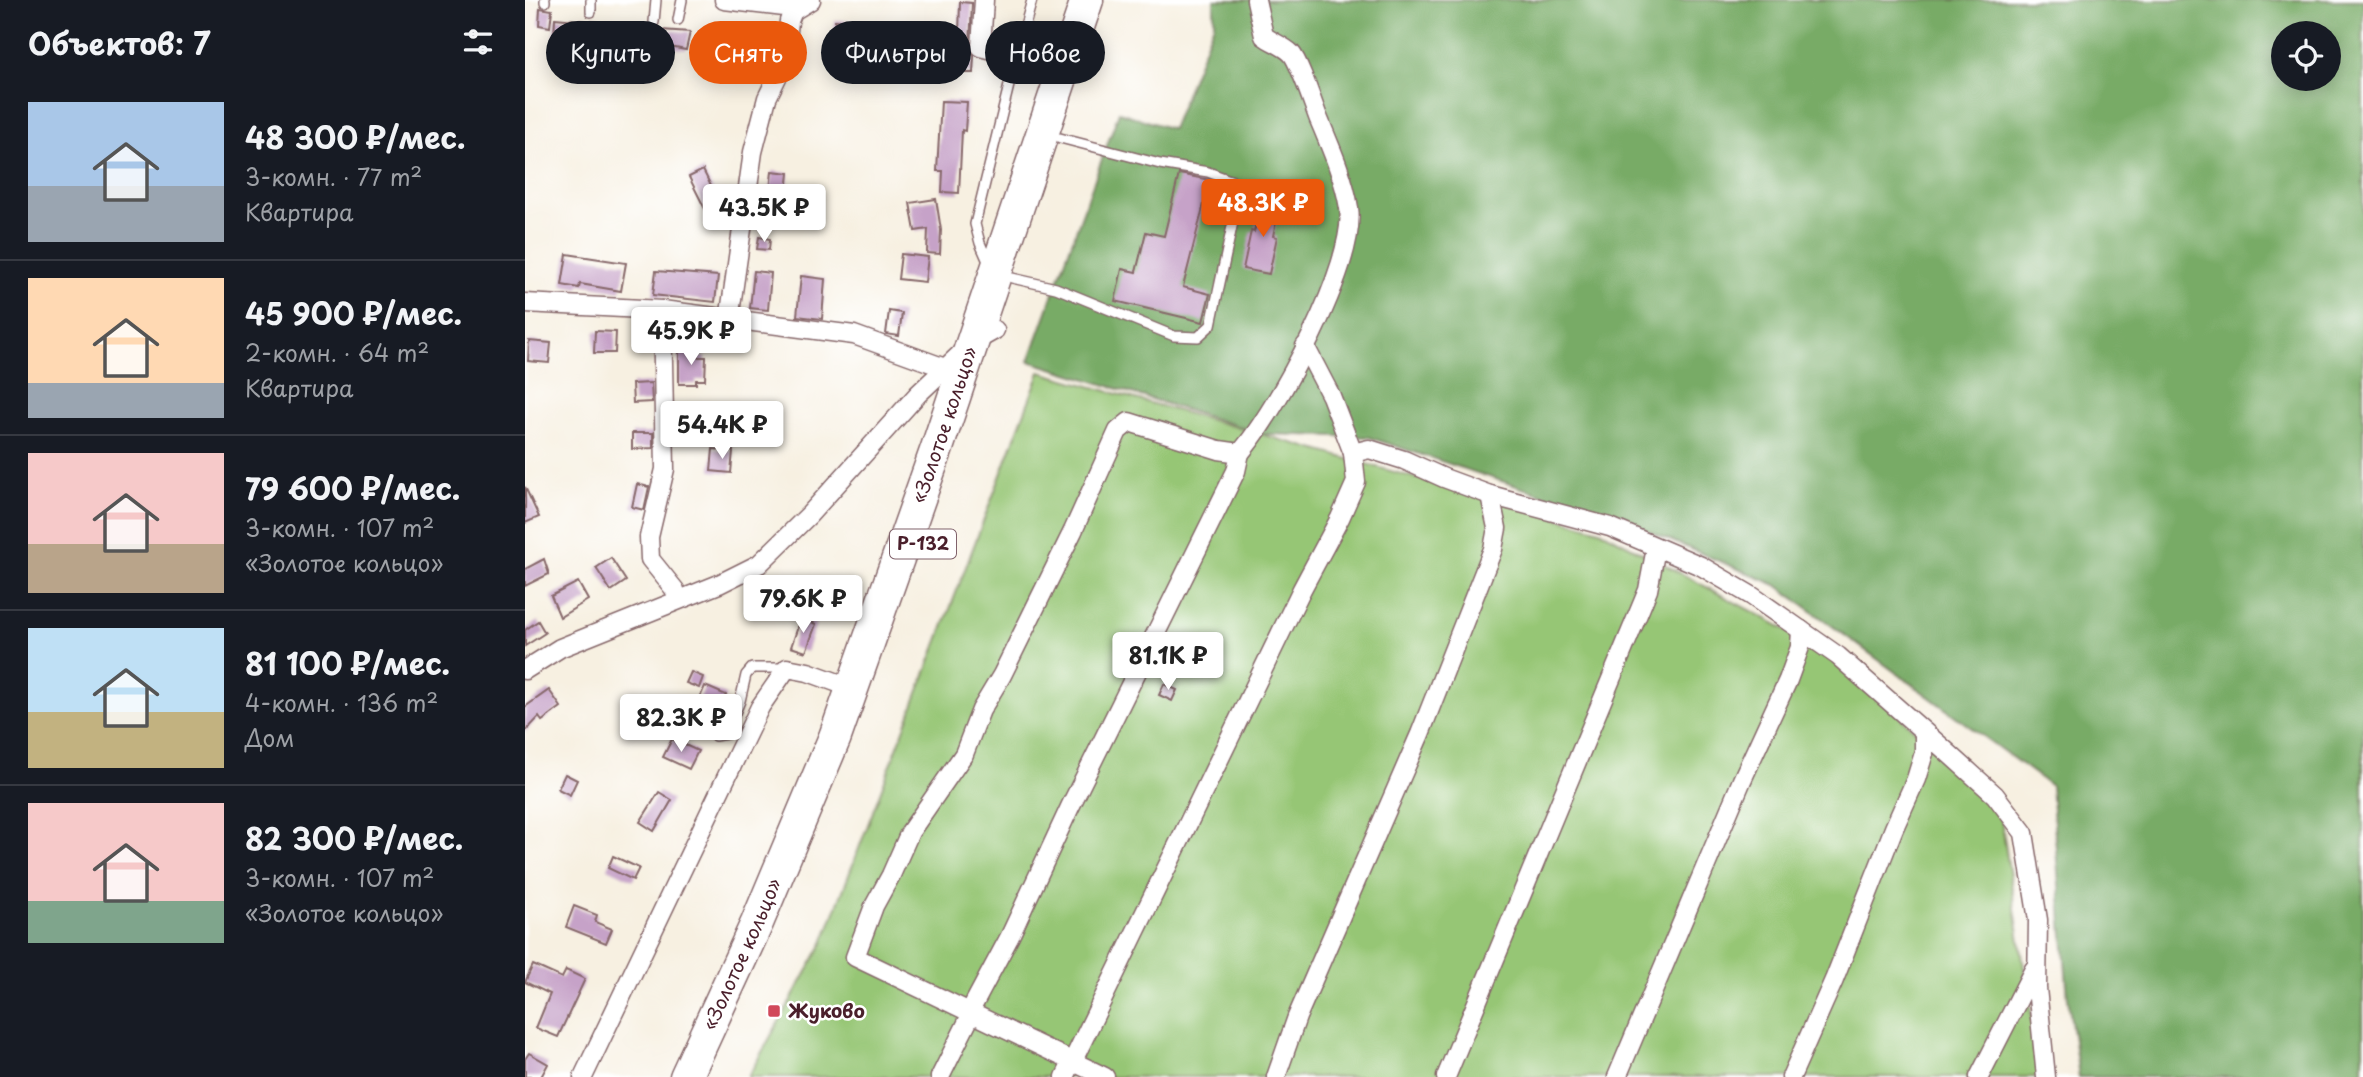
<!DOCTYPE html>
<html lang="ru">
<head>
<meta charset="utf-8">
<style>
  :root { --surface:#171b24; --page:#20242c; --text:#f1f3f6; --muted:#9ea1a6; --line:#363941; --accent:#ea580c }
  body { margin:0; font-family:"Playpen Sans",sans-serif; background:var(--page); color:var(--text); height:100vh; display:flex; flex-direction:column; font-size:26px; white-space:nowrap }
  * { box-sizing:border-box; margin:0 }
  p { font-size:23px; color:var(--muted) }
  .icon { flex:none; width:38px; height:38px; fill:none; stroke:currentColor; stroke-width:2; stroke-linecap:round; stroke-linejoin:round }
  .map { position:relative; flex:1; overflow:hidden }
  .details { display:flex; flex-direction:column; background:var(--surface); width:525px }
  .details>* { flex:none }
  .banner { position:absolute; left:21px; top:21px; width:665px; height:63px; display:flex; gap:14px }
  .buttons { position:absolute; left:1746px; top:21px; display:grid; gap:14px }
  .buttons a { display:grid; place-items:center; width:70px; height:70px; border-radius:50%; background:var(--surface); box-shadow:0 4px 18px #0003; font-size:35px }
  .price { position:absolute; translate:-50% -60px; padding:0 16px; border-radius:7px; background:#fff; color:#222; font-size:23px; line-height:46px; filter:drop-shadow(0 2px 4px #0008) }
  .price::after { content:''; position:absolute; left:50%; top:42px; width:21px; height:16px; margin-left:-10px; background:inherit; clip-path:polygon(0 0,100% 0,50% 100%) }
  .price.current { background:var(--accent); color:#fff }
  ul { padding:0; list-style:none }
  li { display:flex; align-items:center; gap:21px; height:175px; padding:0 28px }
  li+li { border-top:2px solid var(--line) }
  li span { display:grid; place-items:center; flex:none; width:196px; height:140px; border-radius:0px; color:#555 }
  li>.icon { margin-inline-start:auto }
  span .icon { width:84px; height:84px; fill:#fffc; stroke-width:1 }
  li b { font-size:30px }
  h2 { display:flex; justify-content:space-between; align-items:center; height:84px; padding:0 28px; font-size:30px }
  .chip { padding:0 24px; border-radius:32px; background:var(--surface); box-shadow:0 4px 18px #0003; font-size:24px; line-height:63px }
  .chip.current { background:var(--accent); color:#fff }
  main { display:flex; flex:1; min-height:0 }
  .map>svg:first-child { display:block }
</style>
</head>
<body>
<main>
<section class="details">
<h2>Объектов: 7<svg class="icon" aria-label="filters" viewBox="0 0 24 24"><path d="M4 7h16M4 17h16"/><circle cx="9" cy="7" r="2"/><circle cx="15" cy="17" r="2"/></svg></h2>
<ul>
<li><span style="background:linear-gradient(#a9c7e8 60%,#9aa5b1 0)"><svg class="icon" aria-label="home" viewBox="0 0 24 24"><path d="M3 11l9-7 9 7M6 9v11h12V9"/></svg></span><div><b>48 300 ₽/мес.</b><p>3-комн. · 77 m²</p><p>Квартира</p></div></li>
<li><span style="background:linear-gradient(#ffd9b3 75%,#9aa5b1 0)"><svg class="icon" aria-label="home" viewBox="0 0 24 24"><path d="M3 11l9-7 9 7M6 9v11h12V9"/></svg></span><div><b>45 900 ₽/мес.</b><p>2-комн. · 64 m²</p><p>Квартира</p></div></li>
<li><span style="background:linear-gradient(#f6c9c9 65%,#b9a48a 0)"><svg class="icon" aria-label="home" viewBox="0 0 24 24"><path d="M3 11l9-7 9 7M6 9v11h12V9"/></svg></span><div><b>79 600 ₽/мес.</b><p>3-комн. · 107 m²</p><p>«Золотое кольцо»</p></div></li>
<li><span style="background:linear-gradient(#bfe0f5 60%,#c2b280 0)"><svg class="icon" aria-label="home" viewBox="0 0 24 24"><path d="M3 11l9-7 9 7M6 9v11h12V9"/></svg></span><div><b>81 100 ₽/мес.</b><p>4-комн. · 136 m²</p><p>Дом</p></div></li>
<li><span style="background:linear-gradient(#f6c9c9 70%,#7fa58c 0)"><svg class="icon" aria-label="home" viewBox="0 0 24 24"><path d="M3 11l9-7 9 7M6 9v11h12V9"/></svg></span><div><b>82 300 ₽/мес.</b><p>3-комн. · 107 m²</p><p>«Золотое кольцо»</p></div></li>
</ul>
</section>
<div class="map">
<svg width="1838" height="1077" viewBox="0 0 1838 1077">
  <rect width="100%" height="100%" fill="#fff"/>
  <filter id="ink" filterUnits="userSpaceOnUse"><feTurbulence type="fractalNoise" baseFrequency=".0143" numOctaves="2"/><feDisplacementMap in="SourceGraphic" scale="14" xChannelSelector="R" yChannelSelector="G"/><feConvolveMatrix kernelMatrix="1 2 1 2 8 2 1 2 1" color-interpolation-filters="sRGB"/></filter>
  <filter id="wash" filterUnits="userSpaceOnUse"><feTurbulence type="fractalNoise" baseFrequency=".00686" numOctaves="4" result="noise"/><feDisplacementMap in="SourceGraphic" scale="28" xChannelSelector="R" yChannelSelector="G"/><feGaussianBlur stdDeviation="1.57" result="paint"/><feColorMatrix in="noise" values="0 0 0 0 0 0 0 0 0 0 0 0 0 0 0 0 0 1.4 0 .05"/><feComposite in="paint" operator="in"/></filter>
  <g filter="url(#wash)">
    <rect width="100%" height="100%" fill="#f7f0e1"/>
    <!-- green -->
    <path fill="#96c675" stroke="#707250" stroke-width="2" d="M515,372L1075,530L1301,651L1474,805L1516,1077H223L298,943Z"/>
    <!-- forest -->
    <path fill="#78ab66" stroke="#616548" stroke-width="2" fill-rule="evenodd" d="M689,0H1838V1077H1554L1543,998L1526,786L1251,585L1109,525L843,437L738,434L504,361L594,112L647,129L689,24ZM1759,33H1804V79H1759Z"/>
    <g id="blocks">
      <!-- building -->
      <g fill="#c6a2c8">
        <path d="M435,2L447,3L445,46L449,56L448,73H431L432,45L380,42V30L434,34Z"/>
        <path d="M15,8L27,10L25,27L14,25Z"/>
        <path d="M30,18L94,24L92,41L29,38Z"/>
        <path d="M310,20L334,22L332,39L309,37Z"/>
        <path d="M121,29L165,32L161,50L139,46L138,54L119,52Z"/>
        <path d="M217,38L238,39L236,57L215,56Z"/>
        <path d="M416,101L442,102L440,131L437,130L434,193L417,192L418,171H412Z"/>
        <path d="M178,170L198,210L184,217L164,177Z"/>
        <path d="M247,171L264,173L261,202L244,201Z"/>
        <path d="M654,174L685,180L658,287L685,294L678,322L590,301L597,269L611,272L621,232L639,236Z"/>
        <path d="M411,199L416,230L415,254L402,253L403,229L390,231L385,203Z"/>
        <path d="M737,199L755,204L748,236L752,237L744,274L718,269L726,231L729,232Z"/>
        <path d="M234,237L245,239L244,250L232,249Z"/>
        <path d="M42,254L101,263L96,291L55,284L54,288L37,285Z"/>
        <path d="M376,254L403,257L400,282L373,279Z"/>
        <path d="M131,271L193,276L190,302L128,295Z"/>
        <path d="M229,271L246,273L243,310L225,308Z"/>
        <path d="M276,276L300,279L297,319L272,316Z"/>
        <path d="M364,311L377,313L374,336L361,334Z"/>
        <path d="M70,331L91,332L90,353H69Z"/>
        <path d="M4,341L26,343L24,363L3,361Z"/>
        <path d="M154,348L172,349V357H181L180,380H171V384H154Z"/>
        <path d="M126,383L127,402L108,403L107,384Z"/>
        <path d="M107,433H128V448L107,449Z"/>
        <path d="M188,449L208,451L206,473L186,471Z"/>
        <path d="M112,484L124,487L119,510L107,507Z"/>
        <path d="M0,487L14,517L0,523Z"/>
        <path d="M86,558L101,581L86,591L71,568Z"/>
        <path d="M19,559L24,574L0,586V569Z"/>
        <path d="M53,582L63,600L35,617L26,596Z"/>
        <path d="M276,618L291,624L281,652L266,647Z"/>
        <path d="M13,621L20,633L0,646V630Z"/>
        <path d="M166,672L178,677L174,688L161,683Z"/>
        <path d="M639,684L652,690L647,701L634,695Z"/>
        <path d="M180,686L201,695L185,731L164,722Z"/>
        <path d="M24,690L36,707L17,721L14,717L0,732V707Z"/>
        <path d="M147,739L173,751L164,769L138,757Z"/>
        <path d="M40,774L52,780L45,795L33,789Z"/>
        <path d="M134,792L147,800L129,831L115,822Z"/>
        <path d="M88,856L114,868L108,880L83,868Z"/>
        <path d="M49,906L72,915L70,922L87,929L81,943L41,927Z"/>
        <path d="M8,965L37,978L41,970L60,979L33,1037L11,1028L25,994L0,982Z"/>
        <path d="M4,1053L23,1064L16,1077H0V1059Z"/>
      </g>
    </g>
  </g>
  <g filter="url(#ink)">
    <use href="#blocks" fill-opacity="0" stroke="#87686b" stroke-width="2"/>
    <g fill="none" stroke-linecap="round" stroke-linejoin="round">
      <defs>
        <g id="lane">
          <path d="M20,2V0"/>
          <path d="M66,12V0"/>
          <path d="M153,20L157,0"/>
          <path d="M129,22L131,0"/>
          <path d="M465,266L455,243L450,224L487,73L507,0"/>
          <path d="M487,278L531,288L649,336L673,337L686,325L712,203L713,183L683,172L635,164L535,138"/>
          <path d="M190,736L201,734L215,701L221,675L227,668H262"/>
        </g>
        <g id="street">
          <path d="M199,0L259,7L268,11"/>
          <path d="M459,0L456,47L539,68"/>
          <path d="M0,303L137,310L329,335L420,368"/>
          <path d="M137,310L140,469L124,537L125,559L150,590L153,599"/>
          <path d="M204,320L228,152L242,98L260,61L264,21L268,11L286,0"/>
          <path d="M828,453L844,449L879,460L919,478L965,495L1085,527L1176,566L1227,596L1313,656L1420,750L1470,795L1499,833L1513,920L1512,988L1521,1077"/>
          <path d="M0,670L35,648L194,584L234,564L284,515L393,394L447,343L470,330"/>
          <path d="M58,1077L235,707L262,668L283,672L327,688"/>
          <path d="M415,1077L444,1019L445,1011L485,936L545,807L711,471L715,453"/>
          <path d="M540,1077L777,589L815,518L831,482L828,453L806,396L780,346"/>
          <path d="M580,1077L330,957L349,906L366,875L385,832L439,754L456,710L477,675L548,531L593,431L604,422L694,450L715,453C752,411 832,263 824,208C819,177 805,146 793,117C788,104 774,61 766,53C759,46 747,42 739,36L731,0"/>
          <path d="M751,1077L772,1017L895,734L968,549L972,528L965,495"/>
          <path d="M921,1077L1123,590L1131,548"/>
          <path d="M1092,1077L1217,780L1263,680L1275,647L1276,630"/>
          <path d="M1266,1077L1309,980L1369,828L1391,779L1399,753V732"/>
          <path d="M1454,1077L1509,969"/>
        </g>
        <g id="highway">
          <path id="s1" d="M161,1077L232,923L310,737L412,448L562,0"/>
        </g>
      </defs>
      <!-- lane casing -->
      <use href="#lane" stroke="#87686b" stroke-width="12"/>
      <!-- street casing -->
      <use href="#street" stroke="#87686b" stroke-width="21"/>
      <!-- highway casing -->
      <use href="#highway" stroke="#87686b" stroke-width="35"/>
      <!-- lane -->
      <use href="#lane" stroke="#fff" stroke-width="9"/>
      <!-- street -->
      <use href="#street" stroke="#fff" stroke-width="18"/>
      <!-- highway -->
      <use href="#highway" stroke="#fff" stroke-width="32"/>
    </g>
  </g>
  <!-- markers -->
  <rect fill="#d1495b" stroke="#fff" stroke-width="2.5" x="242" y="1004" width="14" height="14" rx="3.5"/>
  <g text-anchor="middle" stroke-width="5" stroke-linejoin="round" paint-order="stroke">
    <!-- shield labels -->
    <rect fill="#fff" stroke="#80626b" stroke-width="2" x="365" y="529.5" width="66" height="29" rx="5"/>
    <g font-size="18" font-weight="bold" fill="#4a1f2b">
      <text x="398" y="550">Р-132</text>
    </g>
    <!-- street labels -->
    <g font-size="19" fill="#4a1f2b" stroke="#fff">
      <text dy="7" stroke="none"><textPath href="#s1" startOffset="702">«Золотое кольцо»</textPath></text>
      <text dy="7" stroke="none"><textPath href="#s1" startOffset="135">«Золотое кольцо»</textPath></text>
    </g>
    <!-- poi labels -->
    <g font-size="19" font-weight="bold" fill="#4a1f2b" stroke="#fff" text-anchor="start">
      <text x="263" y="1018">Жуково</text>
    </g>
  </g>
</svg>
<div class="buttons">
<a><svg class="icon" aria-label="locate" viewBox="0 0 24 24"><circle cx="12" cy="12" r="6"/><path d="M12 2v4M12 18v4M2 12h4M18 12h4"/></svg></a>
</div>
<b class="price current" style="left:738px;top:239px">48.3K ₽</b>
<b class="price" style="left:239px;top:244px">43.5K ₽</b>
<b class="price" style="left:166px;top:367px">45.9K ₽</b>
<b class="price" style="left:197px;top:461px">54.4K ₽</b>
<b class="price" style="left:278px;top:635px">79.6K ₽</b>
<b class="price" style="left:643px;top:692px">81.1K ₽</b>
<b class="price" style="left:156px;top:754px">82.3K ₽</b>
<div class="banner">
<a class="chip">Купить</a>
<a class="chip current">Снять</a>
<a class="chip">Фильтры</a>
<a class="chip">Новое</a>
</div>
</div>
</main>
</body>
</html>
